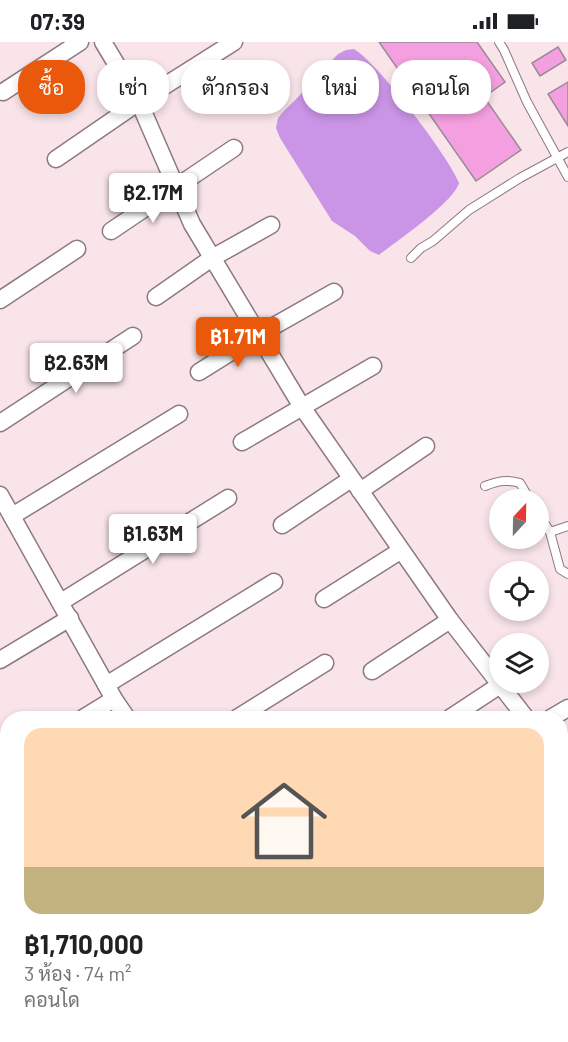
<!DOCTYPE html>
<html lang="th">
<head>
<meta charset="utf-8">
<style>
  :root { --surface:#fff; --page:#f6f6f6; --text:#202124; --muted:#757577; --accent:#ea580c }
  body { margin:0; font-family:Barlow,Sarabun,sans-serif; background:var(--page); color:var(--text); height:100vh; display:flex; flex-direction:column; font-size:22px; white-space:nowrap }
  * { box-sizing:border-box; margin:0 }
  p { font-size:20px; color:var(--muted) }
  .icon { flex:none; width:33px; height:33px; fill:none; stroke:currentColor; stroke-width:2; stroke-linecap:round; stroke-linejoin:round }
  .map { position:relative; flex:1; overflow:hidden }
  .side { position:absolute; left:0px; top:669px; width:568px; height:332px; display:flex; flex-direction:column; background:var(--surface); border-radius:24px 24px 0 0; box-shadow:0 3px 9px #0003 }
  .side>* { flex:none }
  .top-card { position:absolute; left:18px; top:18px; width:532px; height:54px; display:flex; gap:12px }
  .needle { width:39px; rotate:22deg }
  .tools { position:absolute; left:489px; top:447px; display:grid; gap:12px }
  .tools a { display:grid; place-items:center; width:60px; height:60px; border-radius:50%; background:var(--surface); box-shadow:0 3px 9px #0003; font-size:30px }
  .price { position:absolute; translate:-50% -51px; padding:0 14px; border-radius:6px; background:#fff; color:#222; font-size:20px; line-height:39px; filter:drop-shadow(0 2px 3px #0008) }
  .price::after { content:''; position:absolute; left:50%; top:36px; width:18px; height:14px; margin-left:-9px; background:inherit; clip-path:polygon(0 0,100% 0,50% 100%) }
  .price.selected { background:var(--accent); color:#fff }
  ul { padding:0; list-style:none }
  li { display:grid; align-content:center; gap:12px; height:318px; padding:0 24px }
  li span { display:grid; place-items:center; height:186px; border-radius:18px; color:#555 }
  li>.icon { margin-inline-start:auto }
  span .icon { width:108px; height:108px; fill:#fffc; stroke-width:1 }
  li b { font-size:26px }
  .pill { padding:0 21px; border-radius:24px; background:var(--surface); box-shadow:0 3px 9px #0003; font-size:21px; line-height:54px }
  .pill.selected { background:var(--accent); color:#fff }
  .status { display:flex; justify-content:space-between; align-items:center; height:42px; padding:0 30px; background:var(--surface); direction:ltr }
  .status svg { height:16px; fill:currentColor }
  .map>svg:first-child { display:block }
</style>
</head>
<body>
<div class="status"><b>07:39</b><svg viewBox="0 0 49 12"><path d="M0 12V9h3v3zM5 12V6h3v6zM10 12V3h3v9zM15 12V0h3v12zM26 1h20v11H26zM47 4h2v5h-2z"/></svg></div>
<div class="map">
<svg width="568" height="1000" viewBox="0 0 568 1000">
  <rect width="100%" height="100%" fill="#f8e4e9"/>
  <!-- water -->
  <path fill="#cb95e7" d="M354,7C377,20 449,115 459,141C453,161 398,198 379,213L370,209L355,194L332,179L280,96L276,86L278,76L284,69L299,54L338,12L346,8Z"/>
  <!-- building -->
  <g fill="#f49fdf" stroke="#9a8a95" stroke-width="1.5">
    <path d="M379,0H477L505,40L484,55L521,108L476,139Z"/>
    <path d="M558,5L566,18L540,34L532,21Z"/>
    <path d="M568,40V84L548,52Z"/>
  </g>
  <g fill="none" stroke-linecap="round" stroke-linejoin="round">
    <defs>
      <g id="lane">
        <path d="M499,0L504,8L527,60L568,135"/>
        <path d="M411,216L421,206L433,199L469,168L520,136L568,110"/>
        <path d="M485,444C498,439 507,437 520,441L530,458"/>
        <path d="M538,471L550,490L560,527L568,532"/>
        <path d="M550,490L568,484"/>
      </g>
      <g id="street">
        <path d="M103,0L139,60L192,182L302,365L450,578L526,676"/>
        <path d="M3,50L80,0"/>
        <path d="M56,117L139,60L234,0"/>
        <path d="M111,189L234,106"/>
        <path d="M156,255L212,216L271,183"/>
        <path d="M0,258L77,207"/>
        <path d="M199,330L258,293L334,250"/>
        <path d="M0,381L133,294"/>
        <path d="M242,400L373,324"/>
        <path d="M360,449L426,404"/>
        <path d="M0,453L114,657L127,676"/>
        <path d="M12,474L179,372"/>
        <path d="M282,483L351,437"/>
        <path d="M324,557L400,509"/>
        <path d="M61,560L228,456"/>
        <path d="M0,618L70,576"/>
        <path d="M372,629L450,578"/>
        <path d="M106,643L274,540"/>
        <path d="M83,676L114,657"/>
        <path d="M237,676L325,621"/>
        <path d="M450,676L500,643"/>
        <path d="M551,676L568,666"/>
        <path d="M561,726L568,736"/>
        <path d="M0,728L8,724"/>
        <path d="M561,826L568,822"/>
        <path d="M0,842L8,837"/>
        <path d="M0,949L8,945"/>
        <path d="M49,993L53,1000"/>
        <path d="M286,993L291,1000"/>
        <path d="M434,993L440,1000"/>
      </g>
    </defs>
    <!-- lane casing -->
    <use href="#lane" stroke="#8c7a7f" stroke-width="10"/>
    <!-- street casing -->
    <use href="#street" stroke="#8c7a7f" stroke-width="19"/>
    <!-- lane -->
    <use href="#lane" stroke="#fff" stroke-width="8"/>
    <!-- street -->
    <use href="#street" stroke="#fff" stroke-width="16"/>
  </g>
</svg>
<div class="tools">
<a><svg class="needle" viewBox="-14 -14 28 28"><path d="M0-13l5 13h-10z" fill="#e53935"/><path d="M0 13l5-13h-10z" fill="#757577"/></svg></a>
<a><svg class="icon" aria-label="locate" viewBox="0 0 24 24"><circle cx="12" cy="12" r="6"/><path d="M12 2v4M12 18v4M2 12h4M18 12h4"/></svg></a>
<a><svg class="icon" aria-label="layers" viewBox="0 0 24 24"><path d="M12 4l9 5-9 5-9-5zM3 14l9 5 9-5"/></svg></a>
</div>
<b class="price" style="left:153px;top:182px">฿2.17M</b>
<b class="price selected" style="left:238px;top:326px">฿1.71M</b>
<b class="price" style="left:76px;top:352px">฿2.63M</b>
<b class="price" style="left:153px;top:523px">฿1.63M</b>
<div class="top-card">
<a class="pill selected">ซื้อ</a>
<a class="pill">เช่า</a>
<a class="pill">ตัวกรอง</a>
<a class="pill">ใหม่</a>
<a class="pill">คอนโด</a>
</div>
<section class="side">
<ul>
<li><span style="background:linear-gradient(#ffd9b3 75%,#c2b280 0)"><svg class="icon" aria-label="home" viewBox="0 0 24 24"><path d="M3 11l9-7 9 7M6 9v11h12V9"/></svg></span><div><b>฿1,710,000</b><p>3 ห้อง · 74 m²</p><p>คอนโด</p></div></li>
</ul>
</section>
</div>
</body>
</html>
